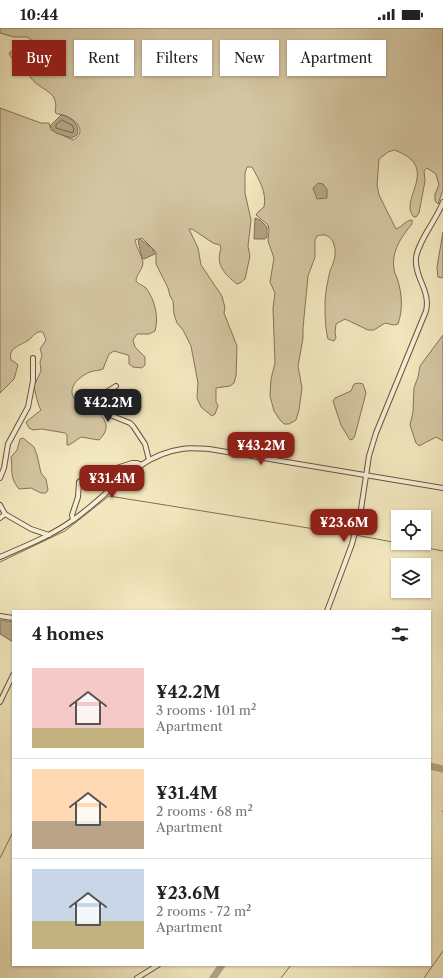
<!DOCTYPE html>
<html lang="en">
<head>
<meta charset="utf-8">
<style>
  :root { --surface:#fff; --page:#f6f6f6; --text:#222; --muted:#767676; --line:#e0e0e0; --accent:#8f2418 }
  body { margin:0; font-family:"Libre Caslon Text",serif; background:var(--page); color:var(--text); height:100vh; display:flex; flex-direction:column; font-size:15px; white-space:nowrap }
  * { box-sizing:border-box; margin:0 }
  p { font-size:13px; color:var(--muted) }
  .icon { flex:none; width:22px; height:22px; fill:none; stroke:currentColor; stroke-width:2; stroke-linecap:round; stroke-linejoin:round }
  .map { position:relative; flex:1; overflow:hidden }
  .panel { position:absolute; left:12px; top:582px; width:419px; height:356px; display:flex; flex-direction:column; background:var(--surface); border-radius:0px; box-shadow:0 1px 3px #0004 }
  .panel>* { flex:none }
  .banner { position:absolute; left:12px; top:12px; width:419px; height:36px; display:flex; gap:8px }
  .controls { position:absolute; left:391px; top:482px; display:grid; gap:8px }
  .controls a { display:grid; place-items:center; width:40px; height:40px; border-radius:0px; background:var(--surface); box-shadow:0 1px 3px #0004; font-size:20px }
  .price { position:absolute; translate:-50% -34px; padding:0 9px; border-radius:8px; background:var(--accent); color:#fff; font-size:13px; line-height:26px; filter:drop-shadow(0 1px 2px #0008) }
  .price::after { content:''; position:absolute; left:50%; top:24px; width:12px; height:9px; margin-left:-6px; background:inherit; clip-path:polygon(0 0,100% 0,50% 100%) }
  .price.on { background:#222; color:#fff }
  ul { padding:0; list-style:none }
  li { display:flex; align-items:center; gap:12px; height:100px; padding:0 20px }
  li+li { border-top:1px solid var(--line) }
  li span { display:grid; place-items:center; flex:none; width:112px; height:80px; border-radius:0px; color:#555 }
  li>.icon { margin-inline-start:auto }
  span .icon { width:48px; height:48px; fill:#fffc; stroke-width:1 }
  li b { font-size:17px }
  h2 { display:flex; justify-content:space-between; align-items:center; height:48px; padding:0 20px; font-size:17px }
  .pill { padding:0 14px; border-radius:0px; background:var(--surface); box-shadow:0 1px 3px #0004; font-size:14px; line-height:36px }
  .pill.on { background:var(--accent); color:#fff }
  .status { display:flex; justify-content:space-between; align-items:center; height:28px; padding:0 20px; background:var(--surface); direction:ltr }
  .status svg { height:11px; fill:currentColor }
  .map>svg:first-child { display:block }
</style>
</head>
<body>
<div class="status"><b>10:44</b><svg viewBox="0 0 49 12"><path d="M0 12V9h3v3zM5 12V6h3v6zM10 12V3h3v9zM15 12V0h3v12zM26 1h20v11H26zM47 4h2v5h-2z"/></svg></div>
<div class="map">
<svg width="443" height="950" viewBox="0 0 443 950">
  <rect width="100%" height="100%" fill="#f2e7be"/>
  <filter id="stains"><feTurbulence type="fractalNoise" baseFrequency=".005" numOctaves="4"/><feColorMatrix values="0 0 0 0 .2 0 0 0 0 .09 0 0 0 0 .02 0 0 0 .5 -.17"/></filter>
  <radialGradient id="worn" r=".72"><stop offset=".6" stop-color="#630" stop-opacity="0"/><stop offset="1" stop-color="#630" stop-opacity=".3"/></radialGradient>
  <!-- green -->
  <g fill="#d3c5a1" stroke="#88725a">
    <path d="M0,0H443V162L438,176L435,173V166L439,157L436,146L427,140L424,143L425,153L419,185L416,189H414C397,172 443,139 394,122L388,124L379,131L377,157L379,167L396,201C402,199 406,192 412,192V196C402,208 391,223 394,241C394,245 397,249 398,253C402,266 403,282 398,296L394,297L385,295L374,302H368L345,291L336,296L335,304L336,310L334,313L328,311C325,299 325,287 325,274C325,265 328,252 330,243C332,238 334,234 335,228C336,216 331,203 317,208L315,212V229L308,248L303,300V310L298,338L302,360L299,382L296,392L289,396H284L280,392L274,383L270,368L271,351L275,335L273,280L275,265L270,254L274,230L268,213L269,202L268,197L256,187L258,184L264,179C267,164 259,152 252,139H247L245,145V165L251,192L248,218L250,228L245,251L240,255L237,256C225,247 215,236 221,221L220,217L213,215L192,201H189L198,220L201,237L222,268L225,280L224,285L237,318L236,348L234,355L230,358L216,360V374L218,378L215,386L212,388L201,379L197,370L198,355L191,318L183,302L177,295L174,286L173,273L170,268L168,260L156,236V224L142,210L135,212C136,220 142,227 143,234C143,242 136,246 136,253C139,257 143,257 146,260C155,272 159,289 155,303L149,306H137L133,312L135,319L145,329V337L142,340L133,339L129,336V329L128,327L114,323L109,326L103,341C99,343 95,342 90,344C76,350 63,364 80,376C86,380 92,379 98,382C106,394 111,400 99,412L81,409L69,417H67V407L65,405L42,401L33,402L29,400L26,394L41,382C38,378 35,363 34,358L41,343L40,334L42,327L40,321L46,312L43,304C35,302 33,310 27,313C19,318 8,320 11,332L16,335L18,337L14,351L0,365V80L41,95H49L51,102L73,112C91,102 70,86 57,86L55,84C60,62 40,63 31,50C28,47 29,43 25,39C19,35 12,33 9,25C15,20 23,19 30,19L33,16V13L27,9H14L0,5Z"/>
    <path d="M443,204V249L442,250L438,249L437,239Z"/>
    <path d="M443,307V413L436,409L419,418L416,415L410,397L413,384L414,360L418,349L420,338Z"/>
    <path d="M359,355L363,356L366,365L355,407L353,411L350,412L341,397L333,373L335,370L351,363L354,356Z"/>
    <path d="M23,410L34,419L37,427L41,445L46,451L48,462L46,465H41L31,460L19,461C9,449 13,443 11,429L17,422L20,411Z"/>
  </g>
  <!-- water -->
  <g fill="#b4a384" stroke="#846f57">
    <path d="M61,87C69,88 78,95 78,103L77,107L72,110L56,105L50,98Z"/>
    <path d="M318,155L323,156L327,161V170L317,171L313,160Z"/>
    <path d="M255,190L260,192L267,199V209L265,211H254Z"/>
    <path d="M140,211L152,220L155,226L144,231L142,230L138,213Z"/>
    <path d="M0,592L13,594V614L0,606Z"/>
  </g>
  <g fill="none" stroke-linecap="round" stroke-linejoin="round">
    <!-- shore -->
    <path stroke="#78624c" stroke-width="1" d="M62,92L72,97L74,101L73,105L56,100V97Z"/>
    <!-- stream -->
    <g stroke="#846f57" stroke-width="1">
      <path d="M13,493L24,499"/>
      <path d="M32,504L44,508"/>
      <path d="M355,507L398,515"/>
      <path d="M401,515L443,523"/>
      <path d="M0,534L65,503L109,468L352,507"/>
      <path d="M442,783L443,784"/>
      <path d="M0,830L13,804"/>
      <path d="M281,950L291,937"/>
      <path d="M424,950L443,923"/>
    </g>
    <!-- river -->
    <g stroke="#b4a384" stroke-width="7">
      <path d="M430,738L443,741"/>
      <path d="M213,950L222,937"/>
    </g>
    <defs>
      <g id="minor">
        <path d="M116,358L105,365V382L110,387L130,395L133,398L145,416L149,432"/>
        <path d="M0,450L4,440L8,416L28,379L33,353V330"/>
        <path d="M0,477L5,486"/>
        <path d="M0,490L5,486L31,501L49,507"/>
        <path d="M73,492L72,487L78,469L79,454L83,451L132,435H137L142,437"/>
        <path d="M0,529C25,518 51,508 73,492C108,468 137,427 182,421C191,419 200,421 209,421L443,460"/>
        <path d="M327,583L352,516L361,481L369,428L376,405L426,283C431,263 414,249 416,230C418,213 437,191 443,174"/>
        <path d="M0,588L13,590"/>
        <path d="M0,674L13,647"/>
        <path d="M137,950L158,937"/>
      </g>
    </defs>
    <!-- minor casing -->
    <use href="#minor" stroke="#6a523e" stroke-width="6"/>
    <!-- minor -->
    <use href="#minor" stroke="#f7efd5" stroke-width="4"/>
  </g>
  <rect width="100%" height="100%" filter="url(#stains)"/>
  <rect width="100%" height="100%" fill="url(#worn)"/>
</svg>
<div class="controls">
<a><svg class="icon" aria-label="locate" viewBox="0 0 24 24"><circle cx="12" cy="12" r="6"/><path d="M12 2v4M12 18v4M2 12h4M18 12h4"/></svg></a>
<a><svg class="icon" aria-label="layers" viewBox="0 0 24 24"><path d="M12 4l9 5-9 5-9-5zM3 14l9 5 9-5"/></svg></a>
</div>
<b class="price on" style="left:108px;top:395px">¥42.2M</b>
<b class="price" style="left:261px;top:438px">¥43.2M</b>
<b class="price" style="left:112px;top:471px">¥31.4M</b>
<b class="price" style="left:344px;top:515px">¥23.6M</b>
<div class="banner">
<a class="pill on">Buy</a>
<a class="pill">Rent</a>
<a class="pill">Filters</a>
<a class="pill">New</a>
<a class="pill">Apartment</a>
</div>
<section class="panel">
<h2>4 homes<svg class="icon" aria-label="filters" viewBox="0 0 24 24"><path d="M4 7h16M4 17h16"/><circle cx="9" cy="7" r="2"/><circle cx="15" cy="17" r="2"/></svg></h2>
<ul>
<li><span style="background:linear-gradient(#f6c9c9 75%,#c2b280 0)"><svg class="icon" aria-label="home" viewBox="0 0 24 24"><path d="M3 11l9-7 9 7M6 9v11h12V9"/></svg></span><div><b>¥42.2M</b><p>3 rooms · 101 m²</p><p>Apartment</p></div></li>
<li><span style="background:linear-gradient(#ffd9b3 65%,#b9a48a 0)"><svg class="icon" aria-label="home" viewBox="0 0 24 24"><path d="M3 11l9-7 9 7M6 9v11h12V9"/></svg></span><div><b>¥31.4M</b><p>2 rooms · 68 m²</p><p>Apartment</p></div></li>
<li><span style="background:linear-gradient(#c9d6e8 65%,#c2b280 0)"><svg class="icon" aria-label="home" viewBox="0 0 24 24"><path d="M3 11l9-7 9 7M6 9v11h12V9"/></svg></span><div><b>¥23.6M</b><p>2 rooms · 72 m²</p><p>Apartment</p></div></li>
</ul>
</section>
</div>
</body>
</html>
